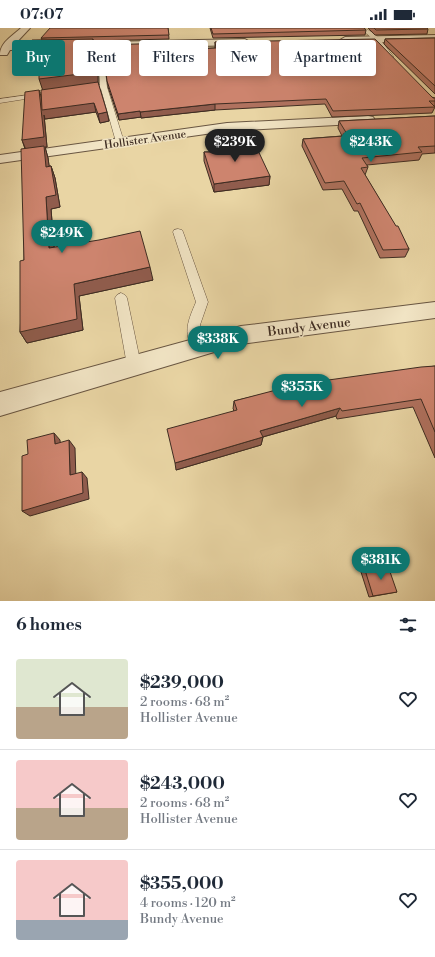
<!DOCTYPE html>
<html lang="en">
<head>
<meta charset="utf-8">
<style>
  :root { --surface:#fff; --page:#f6f6f7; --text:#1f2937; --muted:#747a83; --line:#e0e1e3; --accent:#0f766e }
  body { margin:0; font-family:"Libre Bodoni",serif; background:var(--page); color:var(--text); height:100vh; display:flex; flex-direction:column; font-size:15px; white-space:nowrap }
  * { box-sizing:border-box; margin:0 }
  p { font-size:13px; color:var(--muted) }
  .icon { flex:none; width:22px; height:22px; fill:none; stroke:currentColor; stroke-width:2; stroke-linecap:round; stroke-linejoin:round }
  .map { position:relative; height:573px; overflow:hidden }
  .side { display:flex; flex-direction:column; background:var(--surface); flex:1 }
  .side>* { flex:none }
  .hud { position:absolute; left:12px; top:12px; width:411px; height:36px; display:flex; gap:8px }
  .price { position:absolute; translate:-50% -34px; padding:0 9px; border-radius:14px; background:var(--accent); color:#fff; font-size:13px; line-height:26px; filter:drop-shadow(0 1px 2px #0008) }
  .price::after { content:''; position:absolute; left:50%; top:24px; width:12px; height:9px; margin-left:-6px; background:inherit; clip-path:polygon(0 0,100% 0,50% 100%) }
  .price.current { background:#222; color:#fff }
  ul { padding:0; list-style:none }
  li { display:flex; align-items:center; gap:12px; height:100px; padding:0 16px }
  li+li { border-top:1px solid var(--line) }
  li span { display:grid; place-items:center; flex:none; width:112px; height:80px; border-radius:4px; color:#555 }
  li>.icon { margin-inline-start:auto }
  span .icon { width:48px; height:48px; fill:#fffc; stroke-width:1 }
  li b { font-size:17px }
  h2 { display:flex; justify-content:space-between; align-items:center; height:48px; padding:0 16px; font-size:17px }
  .chip { padding:0 14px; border-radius:4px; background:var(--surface); box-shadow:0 2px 10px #0003; font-size:14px; line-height:36px }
  .chip.current { background:var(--accent); color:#fff }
  .status { display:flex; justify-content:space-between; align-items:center; height:28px; padding:0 20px; background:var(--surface); direction:ltr }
  .status svg { height:11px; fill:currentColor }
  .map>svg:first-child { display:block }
</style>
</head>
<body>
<div class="status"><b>07:07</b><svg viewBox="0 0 49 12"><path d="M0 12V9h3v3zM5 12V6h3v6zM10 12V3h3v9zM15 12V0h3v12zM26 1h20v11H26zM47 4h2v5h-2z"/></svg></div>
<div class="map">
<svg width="435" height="573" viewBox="0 0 435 573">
  <rect width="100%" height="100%" fill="#e9d5a4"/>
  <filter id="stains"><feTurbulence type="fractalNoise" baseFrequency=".005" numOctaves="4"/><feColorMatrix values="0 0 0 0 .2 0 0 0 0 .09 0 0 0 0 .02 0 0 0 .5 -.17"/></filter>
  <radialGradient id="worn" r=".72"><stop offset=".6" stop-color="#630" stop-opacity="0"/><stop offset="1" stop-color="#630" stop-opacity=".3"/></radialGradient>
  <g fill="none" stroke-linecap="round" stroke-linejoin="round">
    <defs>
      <g id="lane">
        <path d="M360,0C374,0 385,18 393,28V30H389L374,12Z"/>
        <path d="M100,16L105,17L100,27L105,43L107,59L124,114L120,117L116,114L101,61L83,64L80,62L83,60L100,57L99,43L94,27Z"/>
        <path d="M42,65L44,66V68L0,75V71Z"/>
        <path d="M178,201L182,202L183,204L208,274L200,297L205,319L203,323L198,325L193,323C183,303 188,293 196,274L173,204L174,202Z"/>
        <path d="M121,265L125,267L127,270L141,337L139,341L134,343L129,341L127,337L115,270L117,267Z"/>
      </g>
      <g id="street">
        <path d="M21,0H30L15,16L245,11L250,14L245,17L10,22L7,27H0C0,15 12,8 21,0Z"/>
        <path d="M435,7V13L345,15L340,12L345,9Z"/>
        <path d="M368,88L373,89L375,92L373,95L227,103L0,135V127L227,95Z"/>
        <path d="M435,274V290L241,316L0,388V364L241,298Z"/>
      </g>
    </defs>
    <!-- lane casing -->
    <use href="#lane" stroke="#695642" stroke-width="1"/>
    <!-- street casing -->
    <use href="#street" stroke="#695642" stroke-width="2"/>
    <!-- lane -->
    <use href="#lane" fill="#f1e4c4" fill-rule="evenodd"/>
    <!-- street -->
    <use href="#street" fill="#f1e4c4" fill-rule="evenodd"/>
  </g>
  <!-- wall -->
  <g fill="#b0725f" stroke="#3e2c22">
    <path d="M168,0L169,11L93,13L95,22L93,26L98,43V55L109,93L100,95L96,84L45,91L44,87L47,119H45L48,130L49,138H51L55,150L60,179L51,181L54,219L153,252L79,268L83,302L27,315L20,304L24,232L25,121L22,112L41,69L43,62L39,46L30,47L42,12L41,10Z"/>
    <path d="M210,0H364L366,2L365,7L213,10Z"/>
    <path d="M368,0H427L428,1L427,6L375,7Z"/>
    <path d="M435,10V66L384,16L385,11Z"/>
    <path d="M215,14L435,70V78H434L435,79L432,85L332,89L325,76L215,82L141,90V89L119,92L108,59L106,41L101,22H170L215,20Z"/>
    <path d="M435,88V125L422,126L419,132L367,137L368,139L365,147L409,221L405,229L380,230L358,183H354L342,161L323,162L302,118L303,111L342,108L338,100L339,93Z"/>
    <path d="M209,118L270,148L269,157L214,164L204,133V124H210Z"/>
    <path d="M435,338V430L413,379L337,391L336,388L263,409L261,417L176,442L234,382L233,381L234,373L280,362Z"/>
    <path d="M365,542L397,564L369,569L361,544Z"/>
  </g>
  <!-- shaded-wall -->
  <g fill="#905c4d" stroke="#3e2c22">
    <path d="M93,11L95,22L93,27L90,16Z"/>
    <path d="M95,32L98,43V56L43,63L39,51Z"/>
    <path d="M39,35L42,46L30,47L26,36Z"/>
    <path d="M39,62L42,71L94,75L96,84L45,91L44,87L47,119H45L48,130L51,151L26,122L22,112Z"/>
    <path d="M215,76V82L141,90L140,84Z"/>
    <path d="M140,83L141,89L119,92L118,86Z"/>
    <path d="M107,84L109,93L100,95L98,86Z"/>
    <path d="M51,138L55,150L60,179L51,181L55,232L49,220L46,169Z"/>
    <path d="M270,148L269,157L214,164V156Z"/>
    <path d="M150,239L153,252L79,268L83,302L27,315L20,304L74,256Z"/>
    <path d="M340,380L336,388L259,410L260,403Z"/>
    <path d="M54,405L60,412L61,424L55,416Z"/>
    <path d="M263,409L261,417L176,442L175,435Z"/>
    <path d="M69,412L75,420L76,453L70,447Z"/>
    <path d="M82,444L87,450L89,471L30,488L22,483Z"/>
  </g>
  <!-- building -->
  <g fill="#cd846e" stroke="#3e2c22">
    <path d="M50,0H168L169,7L41,10Z"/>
    <path d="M211,0H364L366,2L213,6Z"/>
    <path d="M374,0H427L428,1L376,2Z"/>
    <path d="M435,10V58L385,11Z"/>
    <path d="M93,11L90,16L95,32L96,44L39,51V35L26,36V19L32,12Z"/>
    <path d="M375,11L433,70H435V73H429L435,79L333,83L326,71L215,76L140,84V83L118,86L107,53L105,38L101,22L103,17L170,15V22L216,20L215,14Z"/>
    <path d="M98,54L107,84L98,86L94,75L42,82L41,62Z"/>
    <path d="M39,62L44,109L22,112L25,64Z"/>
    <path d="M435,88V118L418,119L422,124L362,130L368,139L361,140L396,198H398L409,221L383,222L360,175L357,176L344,153L325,155L303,111L344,108L343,106H347L339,93Z"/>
    <path d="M254,114L270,148L214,156L204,124H211L209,118Z"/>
    <path d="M44,118L46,139L51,138L56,167L46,169L49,220L99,212L140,203L150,239L74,256L77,291L20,304V233L24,232L21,121Z"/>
    <path d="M435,338V404L421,371L342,383L340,380L260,403L263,409L175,435L167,401L237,382L234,373L280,361V362L300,356L421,339Z"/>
    <path d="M54,405L55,416L69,412L70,447L82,444L83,465L22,483V428L28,426L27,412Z"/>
    <path d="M388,538L397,564L373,568L365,542Z"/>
  </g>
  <g text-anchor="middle" stroke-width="3" stroke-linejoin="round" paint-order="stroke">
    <!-- far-street labels -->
    <g font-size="11" fill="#3e2c22" stroke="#f1e4c4">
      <text transform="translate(145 111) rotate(-8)" y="4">Hollister Avenue</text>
    </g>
    <!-- street labels -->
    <g font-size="13" fill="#3e2c22" stroke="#f1e4c4">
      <text transform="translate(309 298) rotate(-7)" y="5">Bundy Avenue</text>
    </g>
  </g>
  <rect width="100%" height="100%" filter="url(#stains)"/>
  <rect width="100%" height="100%" fill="url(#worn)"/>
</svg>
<b class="price current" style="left:235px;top:135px">$239K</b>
<b class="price" style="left:371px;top:135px">$243K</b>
<b class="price" style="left:62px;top:226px">$249K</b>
<b class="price" style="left:218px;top:332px">$338K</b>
<b class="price" style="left:302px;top:380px">$355K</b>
<b class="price" style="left:381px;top:553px">$381K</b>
<div class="hud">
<a class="chip current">Buy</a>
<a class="chip">Rent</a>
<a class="chip">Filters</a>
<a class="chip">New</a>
<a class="chip">Apartment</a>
</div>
</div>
<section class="side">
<h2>6 homes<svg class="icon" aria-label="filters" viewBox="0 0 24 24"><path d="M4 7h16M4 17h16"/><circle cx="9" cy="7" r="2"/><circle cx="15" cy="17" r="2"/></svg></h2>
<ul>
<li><span style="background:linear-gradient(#dfe7d0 60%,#b9a48a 0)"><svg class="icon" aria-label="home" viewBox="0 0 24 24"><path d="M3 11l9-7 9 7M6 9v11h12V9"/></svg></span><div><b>$239,000</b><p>2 rooms · 68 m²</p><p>Hollister Avenue</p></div><svg class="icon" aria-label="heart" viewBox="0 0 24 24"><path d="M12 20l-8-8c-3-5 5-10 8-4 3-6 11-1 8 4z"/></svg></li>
<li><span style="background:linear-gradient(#f6c9c9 60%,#b9a48a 0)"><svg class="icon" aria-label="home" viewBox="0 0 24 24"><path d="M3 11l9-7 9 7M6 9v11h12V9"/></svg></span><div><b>$243,000</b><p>2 rooms · 68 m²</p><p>Hollister Avenue</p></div><svg class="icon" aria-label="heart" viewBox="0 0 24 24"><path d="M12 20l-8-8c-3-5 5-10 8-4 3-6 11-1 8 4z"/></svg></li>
<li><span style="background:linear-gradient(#f6c9c9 75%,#9aa5b1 0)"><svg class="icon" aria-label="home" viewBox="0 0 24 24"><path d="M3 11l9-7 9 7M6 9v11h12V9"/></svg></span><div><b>$355,000</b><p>4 rooms · 120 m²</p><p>Bundy Avenue</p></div><svg class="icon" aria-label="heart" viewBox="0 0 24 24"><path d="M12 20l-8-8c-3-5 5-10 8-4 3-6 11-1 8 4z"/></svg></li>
</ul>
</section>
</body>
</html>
